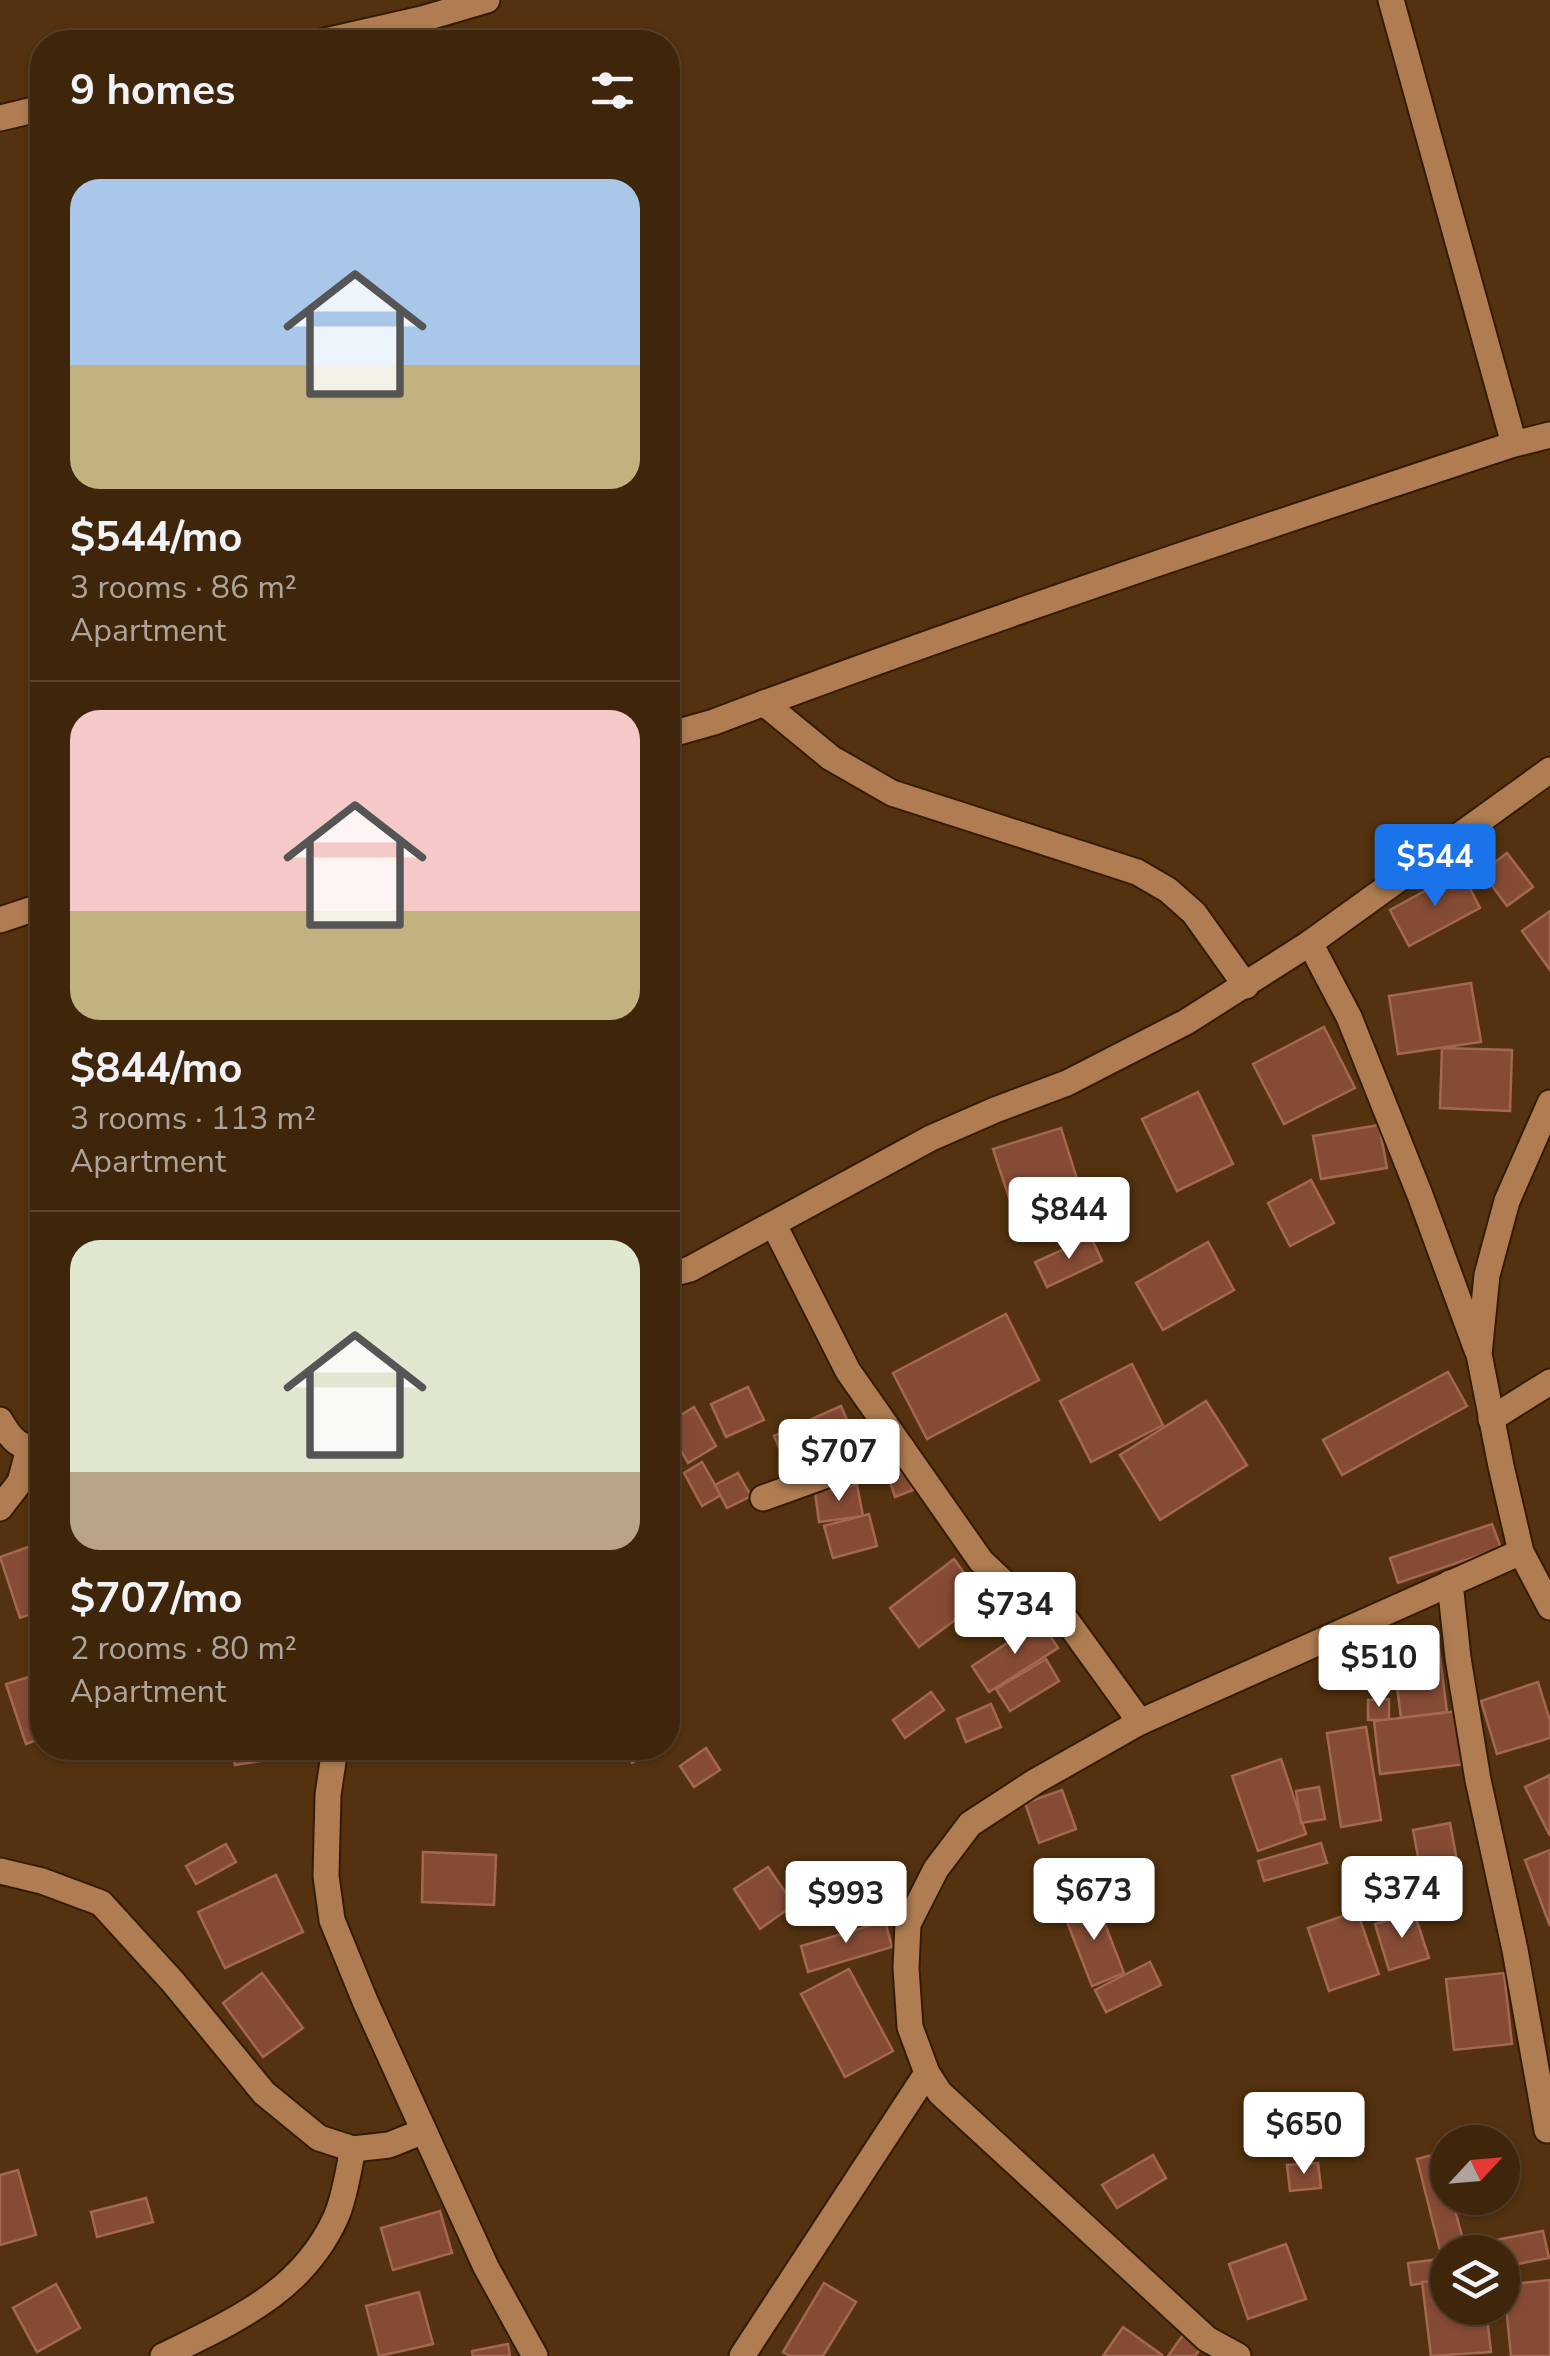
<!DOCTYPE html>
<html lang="en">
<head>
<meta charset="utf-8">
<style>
  :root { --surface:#3f260b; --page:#462e14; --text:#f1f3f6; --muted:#ada59d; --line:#58432c; --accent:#1a73e8 }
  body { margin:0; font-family:"Nunito Sans",sans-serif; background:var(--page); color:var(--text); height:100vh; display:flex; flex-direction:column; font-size:38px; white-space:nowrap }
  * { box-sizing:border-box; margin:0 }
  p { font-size:32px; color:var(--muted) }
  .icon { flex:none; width:55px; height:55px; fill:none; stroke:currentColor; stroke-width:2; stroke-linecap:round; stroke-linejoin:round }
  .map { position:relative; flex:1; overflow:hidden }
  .drawer { position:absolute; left:30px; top:30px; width:650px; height:1730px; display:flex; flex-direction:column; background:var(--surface); border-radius:40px; box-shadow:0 2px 8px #0004,0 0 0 2px var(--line) }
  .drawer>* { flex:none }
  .needle { width:65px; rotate:64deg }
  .tools { position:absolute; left:1430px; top:2125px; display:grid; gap:20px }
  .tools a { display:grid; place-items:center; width:90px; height:90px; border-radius:50%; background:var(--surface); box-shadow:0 2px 8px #0004,0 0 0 2px var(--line); font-size:50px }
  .price { position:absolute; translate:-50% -85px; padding:0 22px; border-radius:10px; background:#fff; color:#222; font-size:32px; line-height:65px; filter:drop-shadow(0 2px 5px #0008) }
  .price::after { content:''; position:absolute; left:50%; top:60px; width:30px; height:22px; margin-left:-15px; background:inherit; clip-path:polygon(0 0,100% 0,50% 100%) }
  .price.current { background:var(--accent); color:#fff }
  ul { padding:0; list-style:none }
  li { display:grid; align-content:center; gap:20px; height:530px; padding:0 40px }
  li+li { border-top:2px solid var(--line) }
  li span { display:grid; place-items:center; height:310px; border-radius:30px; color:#555 }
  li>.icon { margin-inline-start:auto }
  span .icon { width:180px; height:180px; fill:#fffc; stroke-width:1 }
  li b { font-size:42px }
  h2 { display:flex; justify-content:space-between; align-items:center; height:120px; padding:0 40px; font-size:42px }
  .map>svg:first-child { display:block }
</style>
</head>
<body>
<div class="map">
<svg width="1550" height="2356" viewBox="0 0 1550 2356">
  <rect width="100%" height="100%" fill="#54320f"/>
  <!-- building -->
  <g fill="#854b35" stroke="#a46750" stroke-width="2.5">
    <path d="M1507,853L1533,887L1507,906L1482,872Z"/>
    <path d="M1461,871L1480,908L1409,946L1390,910Z"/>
    <path d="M1550,911V970L1522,931Z"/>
    <path d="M1471,983L1481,1042L1398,1054L1389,996Z"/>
    <path d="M1324,1027L1355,1088L1284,1124L1253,1064Z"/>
    <path d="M1442,1048L1512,1050L1510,1111L1440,1108Z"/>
    <path d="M1198,1092L1233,1164L1177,1191L1142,1119Z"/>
    <path d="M1379,1125L1387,1168L1321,1179L1313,1136Z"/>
    <path d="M1061,1128L1077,1179L1010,1201L993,1149Z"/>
    <path d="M1311,1180L1334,1223L1290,1246L1268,1203Z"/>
    <path d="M1091,1237L1102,1261L1047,1287L1035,1262Z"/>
    <path d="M1208,1242L1234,1290L1163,1330L1136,1283Z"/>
    <path d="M1006,1314L1039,1380L927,1439L893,1373Z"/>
    <path d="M1132,1364L1163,1425L1091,1462L1060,1401Z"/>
    <path d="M1448,1372L1467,1406L1342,1475L1323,1440Z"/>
    <path d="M748,1387L764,1420L726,1437L711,1404Z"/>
    <path d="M1206,1401L1247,1465L1160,1520L1120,1455Z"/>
    <path d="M841,1406L859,1447L792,1477L774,1436Z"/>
    <path d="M694,1407L716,1446L688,1463L668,1428V1423Z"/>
    <path d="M702,1462L721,1495L702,1506L684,1473Z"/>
    <path d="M906,1470L913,1490L895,1497L888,1475Z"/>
    <path d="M738,1473L751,1496L727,1508L715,1485Z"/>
    <path d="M857,1485L863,1516L819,1522L815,1492Z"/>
    <path d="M869,1514L877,1546L833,1558L824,1526Z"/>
    <path d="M1492,1524L1501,1548L1398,1583L1390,1558Z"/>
    <path d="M42,1542V1610L20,1618L0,1557Z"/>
    <path d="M954,1559L983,1599L919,1647L890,1608Z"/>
    <path d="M1041,1621L1058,1648L989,1692L972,1666Z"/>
    <path d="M1439,1649L1447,1712L1401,1718L1393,1655Z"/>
    <path d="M1046,1659L1059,1681L1010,1711L996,1689Z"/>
    <path d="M42,1673V1738L26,1744L6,1684Z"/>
    <path d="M1538,1682L1550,1721V1738L1497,1754L1481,1701Z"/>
    <path d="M931,1692L944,1710L905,1738L893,1720Z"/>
    <path d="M1389,1699V1720H1368V1700Z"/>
    <path d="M991,1704L1001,1727L966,1742L957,1719Z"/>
    <path d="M1460,1711L1467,1764L1380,1774L1374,1721Z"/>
    <path d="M1366,1727L1381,1820L1341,1827L1327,1733Z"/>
    <path d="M232,1748H312L313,1753L235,1765Z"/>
    <path d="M623,1748H657L632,1763Z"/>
    <path d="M706,1748L720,1770L694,1787L680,1766Z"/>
    <path d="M1281,1759L1306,1834L1258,1851L1232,1776Z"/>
    <path d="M1550,1775V1836L1525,1787Z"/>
    <path d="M1319,1787L1325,1819L1301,1823L1296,1791Z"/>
    <path d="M1062,1790L1076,1829L1039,1843L1025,1803Z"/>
    <path d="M1450,1823L1458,1866L1421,1873L1413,1830Z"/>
    <path d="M1321,1843L1327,1863L1264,1881L1258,1861Z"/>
    <path d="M226,1844L236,1862L196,1884L186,1866Z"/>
    <path d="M1550,1850V1926L1525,1860Z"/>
    <path d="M423,1852L496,1855L494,1905L422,1902Z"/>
    <path d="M768,1867L794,1905L760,1929L734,1889Z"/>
    <path d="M276,1875L303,1932L225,1968L198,1912Z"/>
    <path d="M1096,1901L1124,1973L1092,1986L1064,1914Z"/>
    <path d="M1357,1911L1379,1974L1329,1991L1308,1928Z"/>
    <path d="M1414,1912L1429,1958L1389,1970L1375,1924Z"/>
    <path d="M885,1921L892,1947L808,1972L801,1946Z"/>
    <path d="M1150,1962L1161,1985L1106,2012L1095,1990Z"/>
    <path d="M849,1969L893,2051L845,2077L801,1994Z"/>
    <path d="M262,1973L303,2028L263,2057L223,2003Z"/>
    <path d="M1504,1973L1512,2044L1454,2050L1446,1979Z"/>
    <path d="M1440,2153L1448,2182V2198H1452L1464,2244L1440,2251L1417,2159Z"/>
    <path d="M1153,2155L1166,2178L1117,2208L1102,2185Z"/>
    <path d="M1318,2163L1321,2188L1290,2191L1287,2165Z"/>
    <path d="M18,2170L36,2235L0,2245V2175Z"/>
    <path d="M146,2198L153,2222L97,2237L91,2212Z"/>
    <path d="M440,2211L452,2253L393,2270L381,2228Z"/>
    <path d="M1543,2231L1549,2258L1502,2267V2252H1492L1490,2241Z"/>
    <path d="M1286,2244L1306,2299L1248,2319L1229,2264Z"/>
    <path d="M1448,2258V2279L1411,2285L1408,2263Z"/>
    <path d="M1448,2279V2308H1486L1491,2352L1431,2356L1422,2282Z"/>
    <path d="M1550,2280V2356H1511L1504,2285Z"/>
    <path d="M824,2283L856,2302L823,2356H790L783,2352Z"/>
    <path d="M56,2284L80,2328L37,2352L13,2308Z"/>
    <path d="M419,2292L433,2344L379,2356L366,2306Z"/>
    <path d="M1123,2327L1162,2355L1161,2356H1103Z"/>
    <path d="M1185,2332L1203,2345L1195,2356H1168Z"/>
    <path d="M508,2344L510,2356H473L472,2351Z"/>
  </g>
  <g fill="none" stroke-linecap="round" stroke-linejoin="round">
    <defs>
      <g id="minor">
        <path d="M1391,0L1514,444"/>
        <path d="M321,42L422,19L487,0"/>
        <path d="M0,118L42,108"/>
        <path d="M764,703L831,758L892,793L1137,872L1168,890L1194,913L1246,986"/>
        <path d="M668,735L714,722C978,622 1246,533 1514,444L1550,435"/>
        <path d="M0,920L42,906"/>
        <path d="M1310,943L1349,1017L1420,1195L1477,1350"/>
        <path d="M1550,1103L1507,1201L1487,1275L1479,1354L1501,1466L1521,1552L1550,1607"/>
        <path d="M774,1225L848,1371L981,1561L1018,1596L1058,1614L1067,1621L1140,1722"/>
        <path d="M668,1275L690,1269L931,1138L995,1110L1067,1083L1186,1022L1310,943L1550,770"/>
        <path d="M1491,1419L1550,1382"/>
        <path d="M0,1420C10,1438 20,1451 42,1447"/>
        <path d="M763,1498L902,1448"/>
        <path d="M0,1508L20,1482L29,1449"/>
        <path d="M1450,1583L1458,1658L1478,1780L1515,1950L1547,2130"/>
        <path d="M335,1748L328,1795L326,1876L332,1920L365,2001L486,2267L535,2356"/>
        <path d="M0,1871L42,1881L101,1903L173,1982L264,2093L319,2138L353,2149L389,2145L424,2131"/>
        <path d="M163,2356C233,2321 302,2293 336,2217C345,2197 348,2171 353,2149"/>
        <path d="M742,2356L927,2073"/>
        <path d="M1238,2356L1207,2339L940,2093L927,2073L910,2027L906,1968L908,1924L936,1869L970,1824L1036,1781L1140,1722L1521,1552"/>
      </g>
    </defs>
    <!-- minor casing -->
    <use href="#minor" stroke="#341c04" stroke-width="29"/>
    <!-- minor -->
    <use href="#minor" stroke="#af7d51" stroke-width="25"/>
  </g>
</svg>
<div class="tools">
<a><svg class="needle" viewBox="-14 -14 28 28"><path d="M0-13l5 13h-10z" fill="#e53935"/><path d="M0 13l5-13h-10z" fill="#ada59d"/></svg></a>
<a><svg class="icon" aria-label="layers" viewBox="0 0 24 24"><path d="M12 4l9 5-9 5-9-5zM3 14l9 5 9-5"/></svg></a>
</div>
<b class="price current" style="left:1435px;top:909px">$544</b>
<b class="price" style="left:1069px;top:1262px">$844</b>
<b class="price" style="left:839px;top:1504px">$707</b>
<b class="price" style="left:1015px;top:1657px">$734</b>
<b class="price" style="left:1379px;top:1710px">$510</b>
<b class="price" style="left:1402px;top:1941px">$374</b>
<b class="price" style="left:1094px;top:1943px">$673</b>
<b class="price" style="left:846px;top:1946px">$993</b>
<b class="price" style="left:1304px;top:2177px">$650</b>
<section class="drawer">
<h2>9 homes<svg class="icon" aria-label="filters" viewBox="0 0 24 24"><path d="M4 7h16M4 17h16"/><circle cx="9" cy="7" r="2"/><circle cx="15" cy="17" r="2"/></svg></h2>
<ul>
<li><span style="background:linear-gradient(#a9c7e8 60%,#c2b280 0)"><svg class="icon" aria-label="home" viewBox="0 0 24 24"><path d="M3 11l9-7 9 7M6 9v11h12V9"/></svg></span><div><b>$544/mo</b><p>3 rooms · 86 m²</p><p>Apartment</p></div></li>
<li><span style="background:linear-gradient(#f6c9c9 65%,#c2b280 0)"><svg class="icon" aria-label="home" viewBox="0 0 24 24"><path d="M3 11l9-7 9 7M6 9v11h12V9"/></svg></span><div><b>$844/mo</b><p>3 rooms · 113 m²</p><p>Apartment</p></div></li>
<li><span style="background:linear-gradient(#dfe7d0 75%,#b9a48a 0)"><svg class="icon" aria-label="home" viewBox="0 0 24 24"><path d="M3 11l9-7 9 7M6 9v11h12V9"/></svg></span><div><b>$707/mo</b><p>2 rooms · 80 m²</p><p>Apartment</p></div></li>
</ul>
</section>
</div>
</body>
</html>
